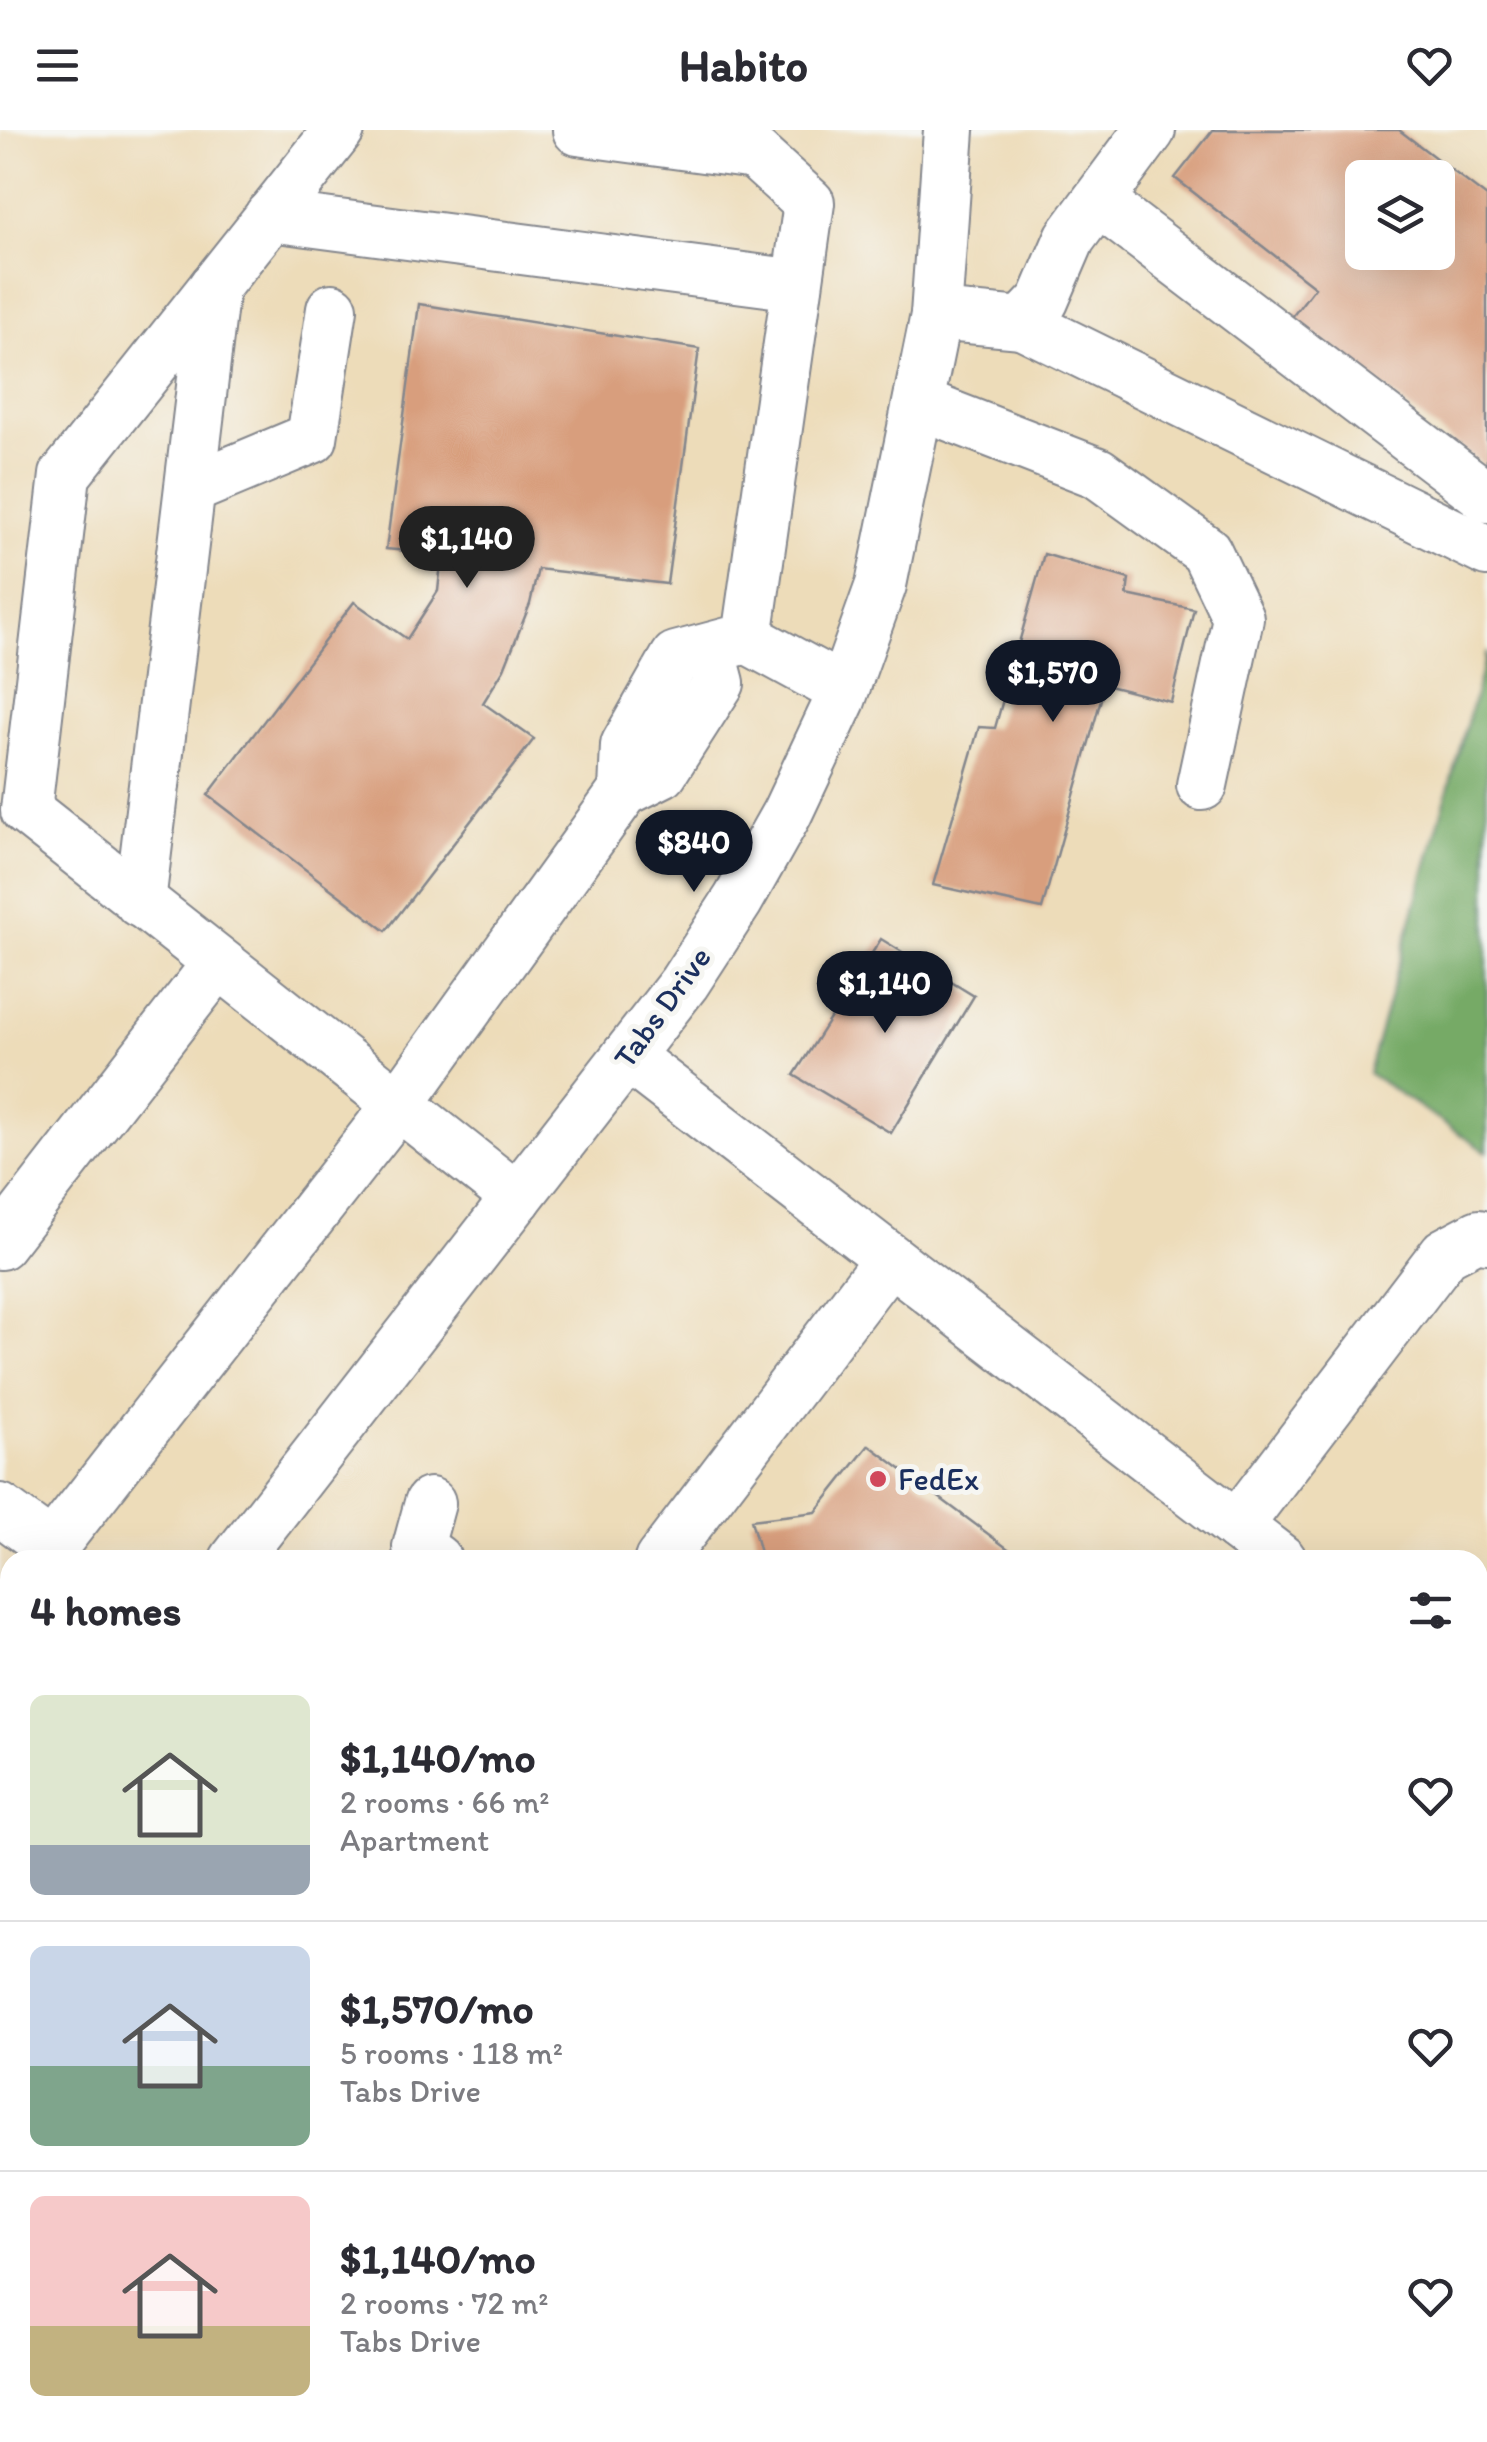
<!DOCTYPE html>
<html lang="en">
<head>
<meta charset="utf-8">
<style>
  :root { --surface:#fff; --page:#f2f2f3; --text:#2b2b33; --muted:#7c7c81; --line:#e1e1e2; --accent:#111827 }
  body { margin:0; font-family:Itim,sans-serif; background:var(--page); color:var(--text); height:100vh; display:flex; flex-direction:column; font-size:38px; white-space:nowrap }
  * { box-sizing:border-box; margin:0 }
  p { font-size:32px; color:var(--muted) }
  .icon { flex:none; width:55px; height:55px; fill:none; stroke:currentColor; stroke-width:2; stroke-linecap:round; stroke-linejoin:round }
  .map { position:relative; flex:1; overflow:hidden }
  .sheet { position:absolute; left:0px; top:1420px; width:1488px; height:892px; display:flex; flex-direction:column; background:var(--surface); border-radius:30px 30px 0 0; box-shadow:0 10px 40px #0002 }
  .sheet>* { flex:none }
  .controls { position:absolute; left:1345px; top:30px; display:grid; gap:20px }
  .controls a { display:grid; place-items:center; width:110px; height:110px; border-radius:15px; background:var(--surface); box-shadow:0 10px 40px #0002; font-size:50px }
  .price { position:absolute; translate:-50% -85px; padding:0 22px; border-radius:35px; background:var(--accent); color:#fff; font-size:32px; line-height:65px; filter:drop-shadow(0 2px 5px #0008) }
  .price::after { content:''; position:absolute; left:50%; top:60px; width:30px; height:22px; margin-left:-15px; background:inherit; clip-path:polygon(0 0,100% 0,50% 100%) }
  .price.active { background:#222; color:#fff }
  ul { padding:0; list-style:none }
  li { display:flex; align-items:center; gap:30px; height:250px; padding:0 30px }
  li+li { border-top:2px solid var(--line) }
  li span { display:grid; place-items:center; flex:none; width:280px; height:200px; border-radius:15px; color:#555 }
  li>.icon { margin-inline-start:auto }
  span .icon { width:120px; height:120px; fill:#fffc; stroke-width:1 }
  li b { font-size:42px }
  h2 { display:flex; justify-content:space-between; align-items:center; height:120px; padding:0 30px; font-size:42px }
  header { display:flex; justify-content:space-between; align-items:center; height:130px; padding:0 30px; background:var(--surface); font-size:45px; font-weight:700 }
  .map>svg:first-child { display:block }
</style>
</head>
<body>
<header><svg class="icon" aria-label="menu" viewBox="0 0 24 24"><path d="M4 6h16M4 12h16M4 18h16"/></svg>Habito<svg class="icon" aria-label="heart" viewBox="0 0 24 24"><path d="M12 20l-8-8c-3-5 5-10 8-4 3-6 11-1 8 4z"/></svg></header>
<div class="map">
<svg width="1487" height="2312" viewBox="0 0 1487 2312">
  <rect width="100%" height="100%" fill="#f6f6f2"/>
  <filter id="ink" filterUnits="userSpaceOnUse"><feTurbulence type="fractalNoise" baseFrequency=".01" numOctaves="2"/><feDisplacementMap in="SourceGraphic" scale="20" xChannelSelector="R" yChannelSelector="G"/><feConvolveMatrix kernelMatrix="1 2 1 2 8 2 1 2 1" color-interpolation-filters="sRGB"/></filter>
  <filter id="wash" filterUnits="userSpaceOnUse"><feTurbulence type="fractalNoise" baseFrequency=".0048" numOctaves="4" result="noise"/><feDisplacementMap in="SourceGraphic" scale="40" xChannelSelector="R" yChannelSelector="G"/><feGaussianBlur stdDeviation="2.25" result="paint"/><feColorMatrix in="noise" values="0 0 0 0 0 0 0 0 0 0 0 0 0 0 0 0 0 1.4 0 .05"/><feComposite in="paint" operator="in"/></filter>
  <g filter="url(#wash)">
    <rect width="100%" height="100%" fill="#eddcb9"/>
    <!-- forest -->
    <path fill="#76aa66" stroke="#486c62" stroke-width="2.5" d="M1487,522V1022L1368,943Z"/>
    <g id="blocks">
      <!-- building -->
      <g fill="#d89e7d" fill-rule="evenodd">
        <path d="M1213,0H1399L1487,67V338L1292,187L1315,157L1175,48ZM1362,48H1438V122H1362Z"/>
        <path d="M419,174L699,219L667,454L538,439L530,474L504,539L483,573L534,609L386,801L208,665L354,472L407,509L438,461L442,424L386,419Z"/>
        <path d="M1044,424L1129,449L1127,465L1194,479L1171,572L1105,555L1042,779L933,755L979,597L995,598Z"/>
        <path d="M881,809L974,866L891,1003L794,945Z"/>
        <path d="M869,1315L1023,1430H762L751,1390L816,1382Z"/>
        <path d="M1478,1775L1487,1783V2081L1478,2093Z"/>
        <path d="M1,1946L10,1953V2079L0,2072Z"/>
        <path d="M504,2302H597L606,2309L603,2312H517Z"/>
      </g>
    </g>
  </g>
  <g filter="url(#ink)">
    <use href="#blocks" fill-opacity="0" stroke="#84868c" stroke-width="2.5"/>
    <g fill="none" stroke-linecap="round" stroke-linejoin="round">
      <defs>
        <g id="minor">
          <path d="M339,0L65,345L26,680L517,1068"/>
          <path d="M578,0L755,24L809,73L747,508L676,527L626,615L624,661"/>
          <path d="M1098,71L1487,367"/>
          <path d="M270,86L797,155"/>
          <path d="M936,185L1022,193L1043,171L1070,108L1150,0"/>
          <path d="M1022,193L1487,421"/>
          <path d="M920,274L1098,343L1206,421L1238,488L1202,655"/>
          <path d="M190,359L312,308L332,179"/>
          <path d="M747,508L843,560"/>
          <path d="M140,772L214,157"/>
          <path d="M627,926L1281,1430"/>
          <path d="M0,1114L218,833"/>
          <path d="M430,1373L418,1417L436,1430"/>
          <path d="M0,1379L52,1417L398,975L624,661L662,642L719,553L710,519"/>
          <path d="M1237,1396L1445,1123L1479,1105L1487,1108"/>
          <path d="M235,1430L684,853L738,770L787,683L840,570L881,455L936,185L949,0"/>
          <path d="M660,1430L889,1129"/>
          <path d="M1478,1582L1487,1589"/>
          <path d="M0,1623L10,1631"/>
          <path d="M0,1702L10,1688"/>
          <path d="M1478,2258L1487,2246"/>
          <path d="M889,2302L901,2312"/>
          <path d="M1434,2312L1442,2302"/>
        </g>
      </defs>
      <!-- minor casing -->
      <use href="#minor" stroke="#84868c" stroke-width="54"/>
      <!-- minor -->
      <use href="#minor" stroke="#fff" stroke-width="50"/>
    </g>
  </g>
  <!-- markers -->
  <circle fill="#d1495b" stroke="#f6f6f2" stroke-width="4" cx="878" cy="1349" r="10"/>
  <g text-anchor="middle" stroke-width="10" stroke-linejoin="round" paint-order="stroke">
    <!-- street labels -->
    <g font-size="32" fill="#1b2f5e" stroke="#f6f6f2">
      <text transform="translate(662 877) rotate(-54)" y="11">Tabs Drive</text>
    </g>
    <!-- poi labels -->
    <g font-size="32" fill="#1b2f5e" stroke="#f6f6f2" text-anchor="start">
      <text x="898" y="1360">FedEx</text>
    </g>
  </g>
</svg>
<div class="controls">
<a><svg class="icon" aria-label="layers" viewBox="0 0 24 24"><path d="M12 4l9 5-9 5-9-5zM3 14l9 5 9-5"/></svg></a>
</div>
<b class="price active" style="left:467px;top:461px">$1,140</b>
<b class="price" style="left:1053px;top:595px">$1,570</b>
<b class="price" style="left:694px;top:765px">$840</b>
<b class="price" style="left:885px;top:906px">$1,140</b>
<section class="sheet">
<h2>4 homes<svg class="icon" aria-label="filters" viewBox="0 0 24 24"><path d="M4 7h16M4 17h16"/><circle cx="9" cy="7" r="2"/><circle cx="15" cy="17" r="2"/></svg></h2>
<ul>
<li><span style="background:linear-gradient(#dfe7d0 75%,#9aa5b1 0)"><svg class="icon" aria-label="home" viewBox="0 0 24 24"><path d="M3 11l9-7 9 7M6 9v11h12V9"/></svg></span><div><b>$1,140/mo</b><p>2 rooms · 66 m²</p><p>Apartment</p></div><svg class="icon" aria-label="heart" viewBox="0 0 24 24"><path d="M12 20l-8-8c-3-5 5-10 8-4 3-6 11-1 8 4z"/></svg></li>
<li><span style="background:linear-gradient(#c9d6e8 60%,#7fa58c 0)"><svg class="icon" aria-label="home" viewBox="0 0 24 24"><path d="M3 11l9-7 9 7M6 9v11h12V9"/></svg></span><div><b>$1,570/mo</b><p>5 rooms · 118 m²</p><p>Tabs Drive</p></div><svg class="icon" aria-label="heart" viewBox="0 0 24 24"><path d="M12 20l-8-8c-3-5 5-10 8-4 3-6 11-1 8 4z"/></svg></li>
<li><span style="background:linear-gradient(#f6c9c9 65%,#c2b280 0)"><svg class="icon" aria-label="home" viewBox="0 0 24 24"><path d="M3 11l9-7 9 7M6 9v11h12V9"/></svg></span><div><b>$1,140/mo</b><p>2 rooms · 72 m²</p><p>Tabs Drive</p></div><svg class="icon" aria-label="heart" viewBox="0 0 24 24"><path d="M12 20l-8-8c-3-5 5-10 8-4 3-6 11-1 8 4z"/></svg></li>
</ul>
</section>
</div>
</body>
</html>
